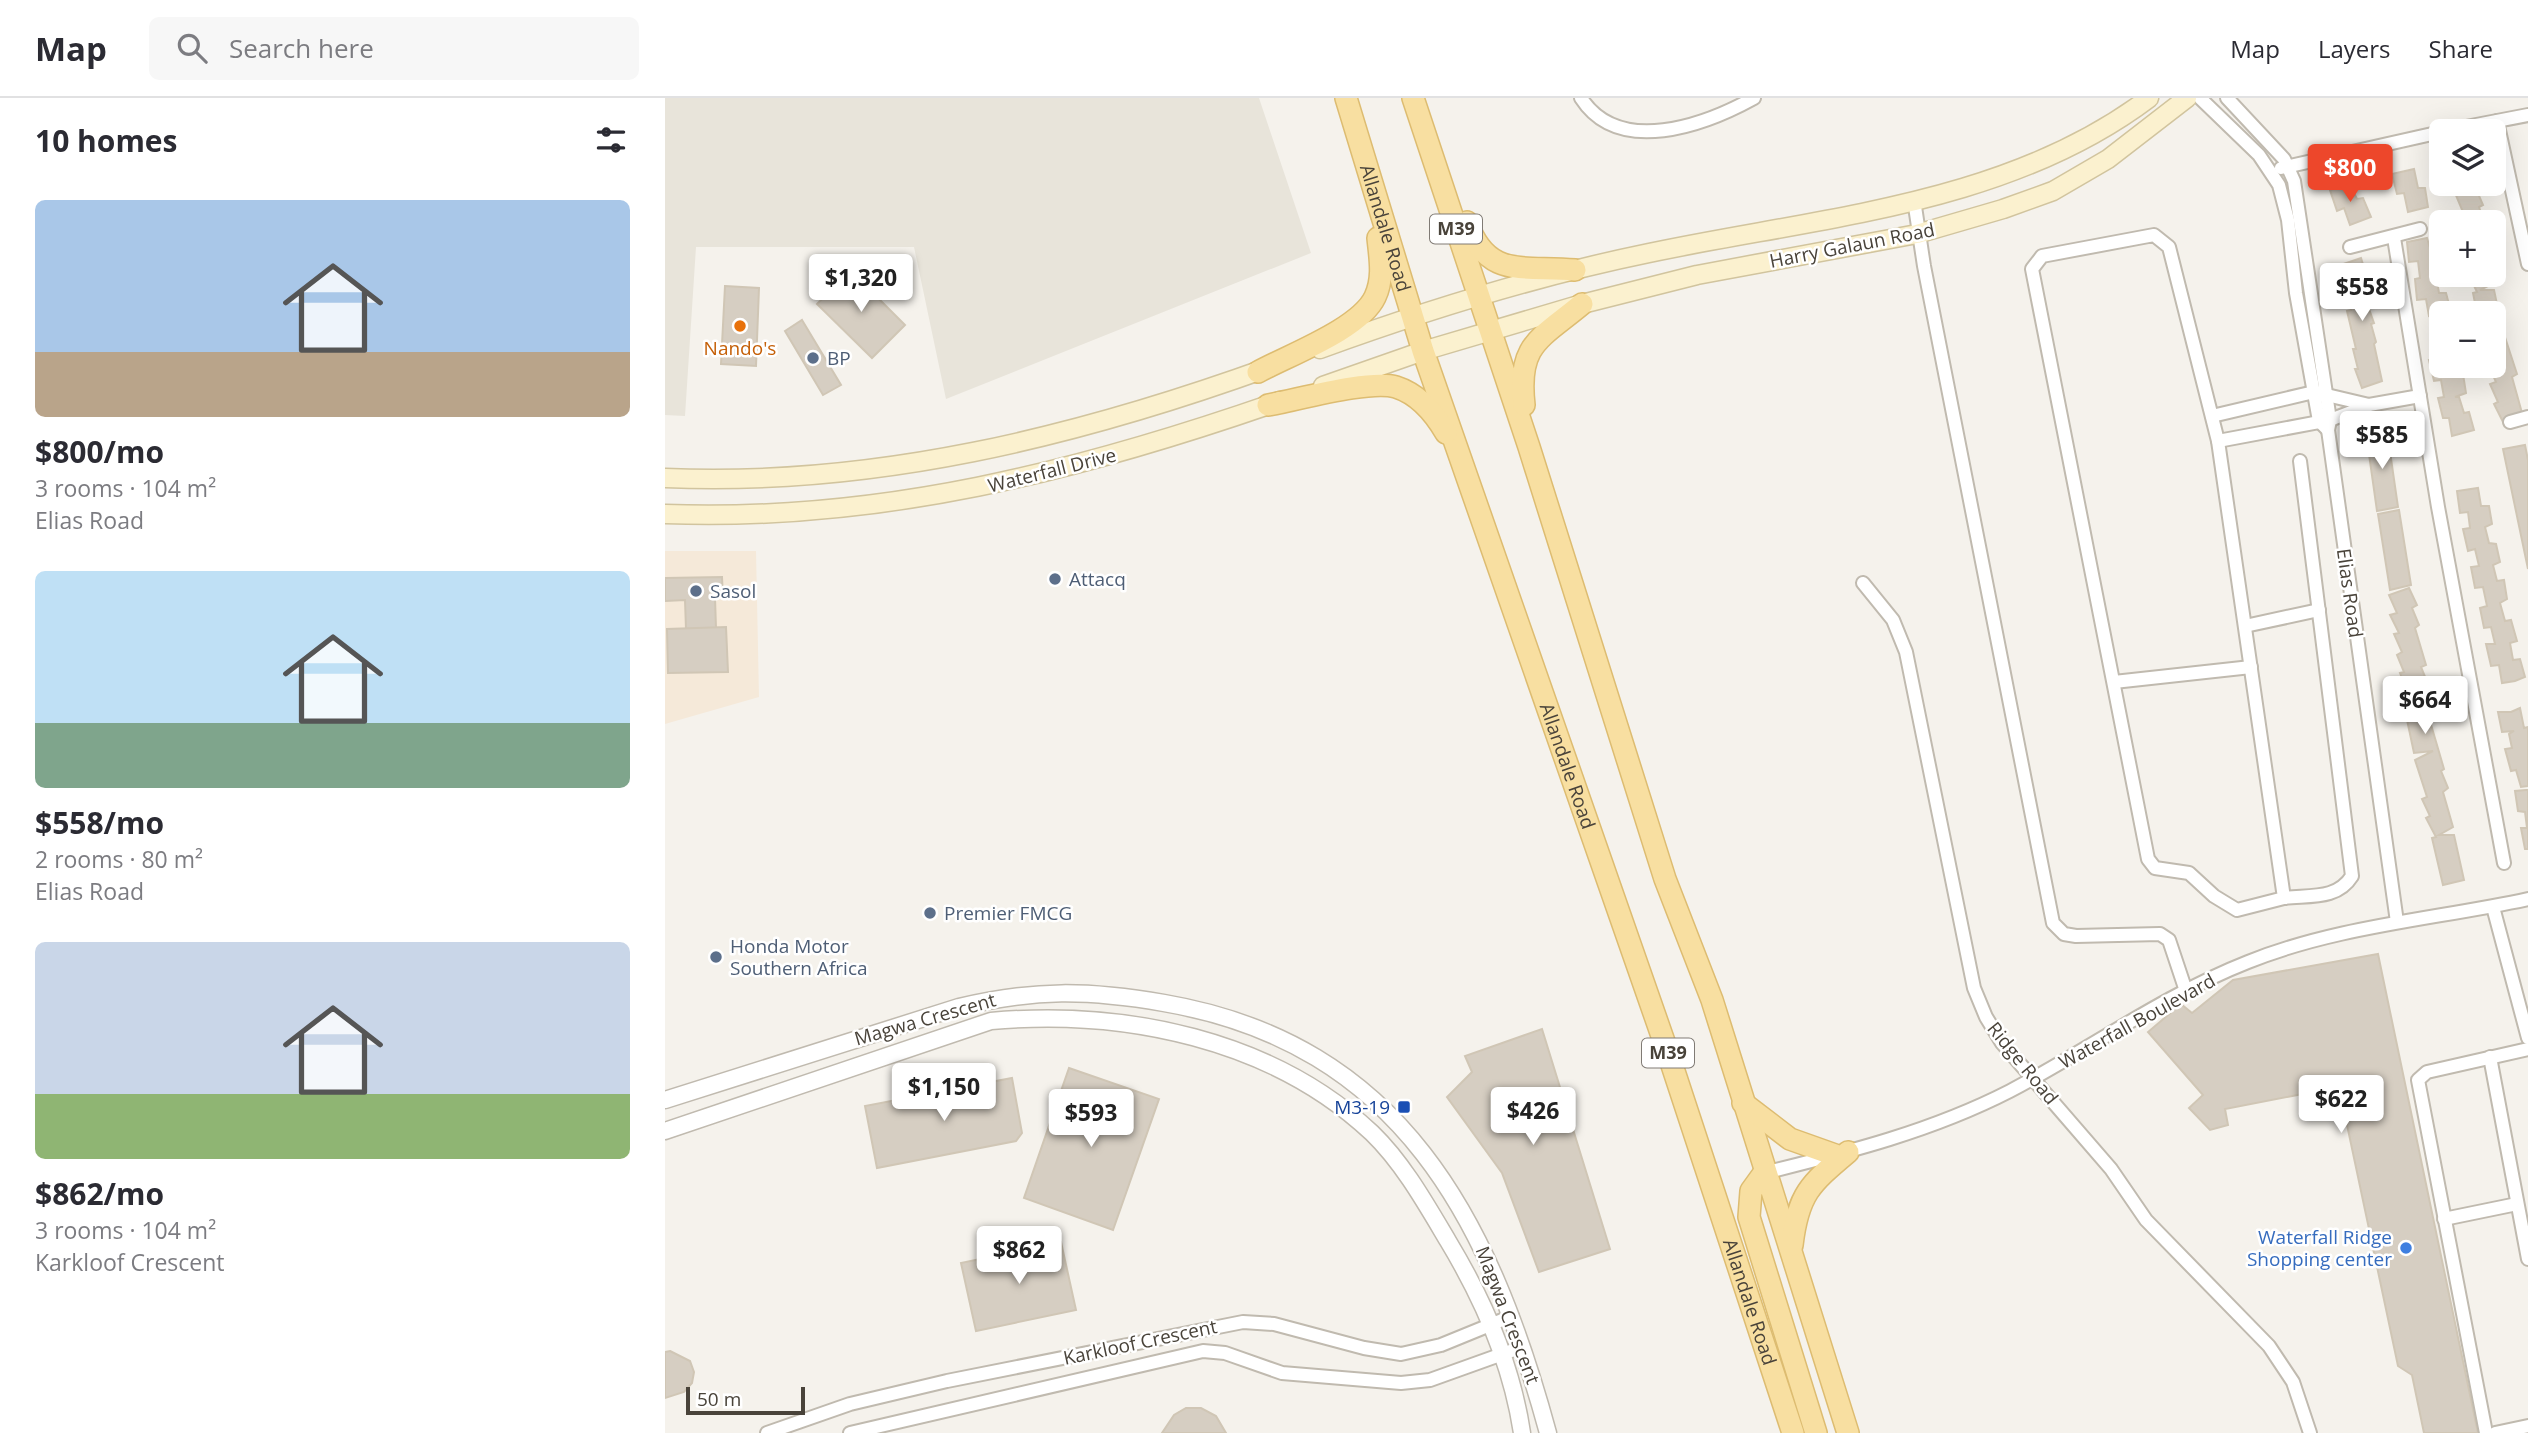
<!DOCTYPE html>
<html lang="en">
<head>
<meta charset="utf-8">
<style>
  :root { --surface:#fff; --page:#f7f7f7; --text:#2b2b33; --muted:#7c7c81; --line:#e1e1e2; --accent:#ed472b }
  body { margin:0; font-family:"Open Sans",sans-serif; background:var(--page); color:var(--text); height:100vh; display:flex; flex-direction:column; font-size:26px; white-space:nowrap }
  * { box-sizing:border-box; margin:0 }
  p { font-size:23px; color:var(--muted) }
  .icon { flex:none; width:38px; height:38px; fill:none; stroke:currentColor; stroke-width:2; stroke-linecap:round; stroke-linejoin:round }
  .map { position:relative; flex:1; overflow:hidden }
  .drawer { display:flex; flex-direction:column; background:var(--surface); width:665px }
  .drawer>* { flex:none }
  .controls { position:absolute; left:1764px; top:21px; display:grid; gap:14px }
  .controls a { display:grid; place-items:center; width:77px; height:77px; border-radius:10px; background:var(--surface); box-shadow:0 7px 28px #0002; font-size:35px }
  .scale { position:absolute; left:21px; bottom:18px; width:119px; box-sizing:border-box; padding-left:7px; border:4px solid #49433a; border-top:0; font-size:19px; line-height:24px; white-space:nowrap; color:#49433a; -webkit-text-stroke:5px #fff; paint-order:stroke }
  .price { position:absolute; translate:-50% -60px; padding:0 16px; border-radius:7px; background:#fff; color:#222; font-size:23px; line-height:46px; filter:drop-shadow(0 2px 4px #0008) }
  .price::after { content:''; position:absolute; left:50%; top:42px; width:21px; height:16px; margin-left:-10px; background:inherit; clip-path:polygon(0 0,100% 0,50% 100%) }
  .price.selected { background:var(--accent); color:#fff }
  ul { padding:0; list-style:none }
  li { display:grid; align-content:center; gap:14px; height:371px; padding:0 35px }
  li span { display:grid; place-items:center; height:217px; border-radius:10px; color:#555 }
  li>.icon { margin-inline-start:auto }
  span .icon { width:126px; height:126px; fill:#fffc; stroke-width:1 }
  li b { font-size:30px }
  h2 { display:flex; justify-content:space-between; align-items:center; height:84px; padding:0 35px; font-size:30px }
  header { display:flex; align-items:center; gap:42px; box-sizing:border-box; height:98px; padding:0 35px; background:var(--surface); border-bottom:2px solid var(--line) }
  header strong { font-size:33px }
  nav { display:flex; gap:38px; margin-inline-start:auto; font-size:24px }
  .search { width:490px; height:63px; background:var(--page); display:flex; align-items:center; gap:18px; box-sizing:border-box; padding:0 24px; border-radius:10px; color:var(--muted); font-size:26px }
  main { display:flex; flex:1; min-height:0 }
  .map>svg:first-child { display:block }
</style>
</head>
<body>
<header>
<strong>Map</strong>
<div class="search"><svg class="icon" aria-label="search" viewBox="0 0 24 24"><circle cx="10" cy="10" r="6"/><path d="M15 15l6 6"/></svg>Search here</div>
<nav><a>Map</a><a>Layers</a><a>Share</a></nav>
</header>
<main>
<section class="drawer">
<h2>10 homes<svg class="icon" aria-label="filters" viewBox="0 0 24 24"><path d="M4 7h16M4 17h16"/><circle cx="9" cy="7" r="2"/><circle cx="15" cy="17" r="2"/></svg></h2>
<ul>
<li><span style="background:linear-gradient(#a9c7e8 70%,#b9a48a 0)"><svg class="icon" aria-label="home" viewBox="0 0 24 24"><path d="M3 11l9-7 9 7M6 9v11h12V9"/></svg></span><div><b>$800/mo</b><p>3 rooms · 104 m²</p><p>Elias Road</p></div></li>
<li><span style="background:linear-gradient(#bfe0f5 70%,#7fa58c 0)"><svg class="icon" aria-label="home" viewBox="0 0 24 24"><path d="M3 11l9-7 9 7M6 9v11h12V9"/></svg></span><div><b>$558/mo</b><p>2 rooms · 80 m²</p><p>Elias Road</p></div></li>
<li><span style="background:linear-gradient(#c9d6e8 70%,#8fb573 0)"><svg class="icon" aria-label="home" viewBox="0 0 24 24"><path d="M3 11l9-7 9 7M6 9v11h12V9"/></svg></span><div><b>$862/mo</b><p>3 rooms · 104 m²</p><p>Karkloof Crescent</p></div></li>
</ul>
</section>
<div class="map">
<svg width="1863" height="1335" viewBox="0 0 1863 1335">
  <rect width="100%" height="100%" fill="#f5f2ec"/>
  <!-- residential -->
  <path fill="#e8e4da" d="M0,0H594L646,155L281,301L249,149H31L20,318L0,317Z"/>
  <!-- commercial -->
  <path fill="#f5e9d9" d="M0,453H91L94,599L0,626Z"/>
  <!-- building -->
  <g fill="#d6cec2" stroke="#d0c6b5" stroke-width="2">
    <path d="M1749,71L1753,90H1760L1763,109L1743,114L1739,95L1732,96L1727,76Z"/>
    <path d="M1684,85L1692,101L1698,100L1706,119L1685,127L1679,110L1672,113L1665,92Z"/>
    <path d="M1790,86H1813L1811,91L1818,107L1814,109L1819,124H1795L1792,117L1798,114L1790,95L1794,94Z"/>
    <path d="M1762,140L1767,157H1775L1777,177L1771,178L1774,195H1781L1786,214L1764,218L1761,201L1752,202L1750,181L1755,180L1753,163L1744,164L1742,144Z"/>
    <path d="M1696,160L1704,186L1702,189L1707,206L1703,208L1709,225L1706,226L1711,244L1709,246L1717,283L1697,290L1690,271H1693L1688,251H1691L1682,213L1686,212L1680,192H1684L1675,167Z"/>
    <path d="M186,173L240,227L207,260L152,206Z"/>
    <path d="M1804,177H1828L1831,184L1815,192H1829L1837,230L1852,276L1847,279L1857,315L1838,324L1829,306L1833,304L1825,286L1831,284L1824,268H1829V236L1834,233L1829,234V215H1812L1808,195L1812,194Z"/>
    <path d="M60,188L94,190L91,268L56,266Z"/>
    <path d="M137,222L176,287L158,297L120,233Z"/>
    <path d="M1776,260V268H1788L1790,276H1798L1801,295L1790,299H1794L1799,315L1804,314L1809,332L1787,338L1784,320H1778L1773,300L1779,299L1776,282L1769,283L1764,262Z"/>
    <path d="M1722,333L1733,409L1712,413L1701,335Z"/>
    <path d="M1860,347L1863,362V471L1838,351Z"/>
    <path d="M1813,390L1816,408H1824L1827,426L1820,429L1824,445L1831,446L1835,464L1828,467L1832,483L1839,482L1842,501L1835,505L1840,523L1846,522L1852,543L1845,545L1848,562L1855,561L1860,579L1850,583L1837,585L1834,567L1826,568L1821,546H1830L1826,529L1819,530L1815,510L1822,508L1818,489L1810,490L1806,469L1814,468L1810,451L1803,453L1798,431L1805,430L1803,414L1795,415L1792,393Z"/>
    <path d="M1734,412L1746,487L1725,492L1713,416Z"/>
    <path d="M57,479L58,500H50L51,530L21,531L20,502L0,503V480Z"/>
    <path d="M1744,490L1752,507L1747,510L1754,527L1750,530L1761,567L1756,569L1763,586L1760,590L1766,607L1757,611L1762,613L1779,671L1776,673L1783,690L1778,694L1788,729L1774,737H1789L1799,782L1778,787L1767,740L1771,739L1761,720L1765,718L1757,701L1762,699L1750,662L1768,653L1749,655L1741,617L1747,616L1737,596L1743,595L1735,575L1739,574L1732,557L1737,554L1729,536L1734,535L1725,517L1732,515L1724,497Z"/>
    <path d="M61,529L63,574L3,575L2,531Z"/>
    <path d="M1855,610L1859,630L1863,629V688L1856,689L1851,672L1846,673L1840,651L1847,650L1844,636L1849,633L1837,634L1833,614H1846Z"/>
    <path d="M1861,692H1863V751H1860L1856,730H1862L1860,714L1853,713L1850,693Z"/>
    <path d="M1713,856L1813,1335H1759L1747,1277L1733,1268L1674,989L1560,1011L1563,1027L1545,1032L1524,1010L1538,997L1483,934L1516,906L1527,915L1568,882Z"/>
    <path d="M877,931L945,1151L874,1174L837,1075L782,999L807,974L800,958Z"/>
    <path d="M404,970L494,1001L448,1132L359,1100Z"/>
    <path d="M347,980L357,1035L351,1043L212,1070L200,1008Z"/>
    <path d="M396,1144L411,1212L311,1233L296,1165Z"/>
    <path d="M5,1253L25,1263L29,1274L27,1285L19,1294L0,1300V1254Z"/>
    <path d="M521,1310H536L551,1318L561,1335H497L509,1317Z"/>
  </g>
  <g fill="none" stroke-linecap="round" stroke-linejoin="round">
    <defs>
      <g id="minor">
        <path d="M916,0C954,59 1040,27 1089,0"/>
        <path d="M1535,0L1594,57L1614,87L1623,122L1631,195L1654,323L1663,332"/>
        <path d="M1562,0L1619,61L1629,83L1665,322L1663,332L1732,824"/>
        <path d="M1832,23L1863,166"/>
        <path d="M1780,33L1863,17"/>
        <path d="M1616,70L1776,34"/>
        <path d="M1249,102L1259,168L1388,825L1399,836L1411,838L1495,836L1504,842L1521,893"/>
        <path d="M1489,137L1504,149L1553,343L1619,800L1572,812L1549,798L1524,775L1490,770L1483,761L1367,171L1377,158Z"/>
        <path d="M1729,140L1773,409L1839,765"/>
        <path d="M1685,149L1755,131"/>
        <path d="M1547,318L1649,294L1704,307"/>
        <path d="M1845,324L1863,319"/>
        <path d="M1553,343L1665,322L1704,307L1755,298"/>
        <path d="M1198,485L1228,522L1241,554L1309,890L1321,919L1337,945L1446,1071L1481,1122L1604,1248L1628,1284L1645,1335"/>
        <path d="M1580,528L1654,512"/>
        <path d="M1449,584L1586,569"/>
        <path d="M1619,800C1645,797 1672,802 1687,778L1635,363"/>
        <path d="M1828,809L1863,940"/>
        <path d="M1825,959L1863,1161"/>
        <path d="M1099,1075C1184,1054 1267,1033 1345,993C1425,951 1499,897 1583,864C1672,828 1771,821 1863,801"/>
        <path d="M1779,1121L1852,1106"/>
        <path d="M102,1335L185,1306L282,1283L578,1224L609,1226L699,1250L736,1256L776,1247L847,1218"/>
        <path d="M185,1335L538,1253L560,1255L617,1275L736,1285L765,1282L857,1249"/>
        <path d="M1821,1335L1753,982L1762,974L1863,951"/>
        <path d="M1830,1335L1863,1328"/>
      </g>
      <g id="tertiary">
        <path d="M0,1002L294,909C370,891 423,892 499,905C737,946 825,1123 883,1335"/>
        <path d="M0,1033L326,923C459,911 607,941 707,1035C738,1065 761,1106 783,1143C818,1201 847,1268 857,1335"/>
      </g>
      <g id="secondary">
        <path d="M655,251C762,212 872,178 984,155C1153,119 1341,108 1484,0"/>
        <path d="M658,288L758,253L917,206L1032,177L1252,136L1338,111L1388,93L1443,61L1522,0"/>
        <path d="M0,380C208,389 411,339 605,269"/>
        <path d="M0,416C215,424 414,373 615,303"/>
      </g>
      <g id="primary">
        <path id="s1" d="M681,0L758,253L1004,958L1128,1335"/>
        <path d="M748,0L864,349L1000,781L1047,902L1183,1335"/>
        <path d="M802,124C822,182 859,167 910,172"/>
        <path d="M593,274C624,257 695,231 710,199C719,180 715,160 713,140"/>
        <path d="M603,307C632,302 705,281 731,289C753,296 770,316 781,335"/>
        <path d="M859,307C852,246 875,241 917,206"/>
        <path d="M1078,1005L1125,1041L1170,1057"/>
        <path d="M1099,1075L1086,1093L1084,1119L1151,1335"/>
        <path d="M1127,1147C1133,1096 1145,1086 1183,1054"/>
      </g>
    </defs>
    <!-- minor casing -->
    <use href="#minor" stroke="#c0baaf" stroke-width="16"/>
    <!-- tertiary casing -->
    <use href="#tertiary" stroke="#c0baaf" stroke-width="19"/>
    <!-- secondary casing -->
    <use href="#secondary" stroke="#d1c49e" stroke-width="21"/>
    <!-- primary casing -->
    <use href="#primary" stroke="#ddbc71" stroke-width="24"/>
    <!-- minor -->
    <use href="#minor" stroke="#fff" stroke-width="12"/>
    <!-- tertiary -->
    <use href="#tertiary" stroke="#fff" stroke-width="16"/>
    <!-- secondary -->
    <use href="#secondary" stroke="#fbf1cf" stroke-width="18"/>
    <!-- primary -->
    <use href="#primary" stroke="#f8dfa1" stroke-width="21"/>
  </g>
  <!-- markers -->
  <circle fill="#e8710a" stroke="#fff" stroke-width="2.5" cx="75" cy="228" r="7"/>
  <g fill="#5c6f8a" stroke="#fff" stroke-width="2.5">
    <circle cx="148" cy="260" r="7"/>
    <circle cx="390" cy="481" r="7"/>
    <circle cx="31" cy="493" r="7"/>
    <circle cx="265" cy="815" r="7"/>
    <circle cx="51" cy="859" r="7"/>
  </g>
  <rect fill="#1a4fb4" stroke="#fff" stroke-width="2.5" x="732" y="1002" width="14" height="14" rx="3.5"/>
  <circle fill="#3f7fe0" stroke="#fff" stroke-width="2.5" cx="1741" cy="1150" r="7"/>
  <g text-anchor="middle" stroke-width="5" stroke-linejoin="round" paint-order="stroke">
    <!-- shield labels -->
    <g fill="#fff" stroke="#807b75" stroke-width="2">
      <rect x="765" y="116.5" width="52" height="29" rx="5"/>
      <rect x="977" y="940.5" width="52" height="29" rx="5"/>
    </g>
    <g font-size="18" font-weight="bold" fill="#49433a">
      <text x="791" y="137">M39</text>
      <text x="1003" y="961">M39</text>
    </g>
    <!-- street labels -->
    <g font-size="19" fill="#49433a" stroke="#fff">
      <text dy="7" stroke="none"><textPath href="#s1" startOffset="136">Allandale Road</textPath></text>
      <text transform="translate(1187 147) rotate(-11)" y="7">Harry Galaun Road</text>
      <text transform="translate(387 372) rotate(-14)" y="7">Waterfall Drive</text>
      <text transform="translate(1685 495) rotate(82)" y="7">Elias Road</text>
      <text dy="7" stroke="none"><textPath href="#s1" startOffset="704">Allandale Road</textPath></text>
      <text transform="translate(260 921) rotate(-16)" y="7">Magwa Crescent</text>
      <text transform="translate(1472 923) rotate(-29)" y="7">Waterfall Boulevard</text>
      <text transform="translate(1358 965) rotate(51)" y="7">Ridge Road</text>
      <text dy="7" stroke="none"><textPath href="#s1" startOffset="1270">Allandale Road</textPath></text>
      <text transform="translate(843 1217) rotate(69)" y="7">Magwa Crescent</text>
      <text transform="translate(475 1244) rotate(-12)" y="7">Karkloof Crescent</text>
    </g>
    <!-- food labels -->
    <g font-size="19" fill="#c56008" stroke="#fff">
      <text x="75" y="257">Nando's</text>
    </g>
    <!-- service labels -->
    <g font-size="19" fill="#4e5e75" stroke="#fff" text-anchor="start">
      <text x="162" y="267">BP</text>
      <text x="404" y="488">Attacq</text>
      <text x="45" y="500">Sasol</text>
      <text x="279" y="822">Premier FMCG</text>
      <text x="65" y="855">Honda Motor<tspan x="65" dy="22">Southern Africa</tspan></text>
    </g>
    <!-- transit labels -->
    <g font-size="19" fill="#164399" stroke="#fff" text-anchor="end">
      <text x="725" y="1016">M3-19</text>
    </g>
    <!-- shop labels -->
    <g font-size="19" fill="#366cbe" stroke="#fff" text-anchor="end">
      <text x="1727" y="1146">Waterfall Ridge<tspan x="1727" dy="22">Shopping center</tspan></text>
    </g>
  </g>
</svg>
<div class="controls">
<a><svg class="icon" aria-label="layers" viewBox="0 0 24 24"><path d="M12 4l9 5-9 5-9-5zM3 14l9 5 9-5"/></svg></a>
<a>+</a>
<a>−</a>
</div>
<div class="scale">50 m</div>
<b class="price selected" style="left:1685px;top:106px">$800</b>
<b class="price" style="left:196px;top:216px">$1,320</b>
<b class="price" style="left:1697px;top:225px">$558</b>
<b class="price" style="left:1717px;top:373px">$585</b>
<b class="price" style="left:1760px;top:638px">$664</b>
<b class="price" style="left:279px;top:1025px">$1,150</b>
<b class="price" style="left:1676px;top:1037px">$622</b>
<b class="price" style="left:868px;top:1049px">$426</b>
<b class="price" style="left:426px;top:1051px">$593</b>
<b class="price" style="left:354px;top:1188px">$862</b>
</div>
</main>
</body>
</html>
